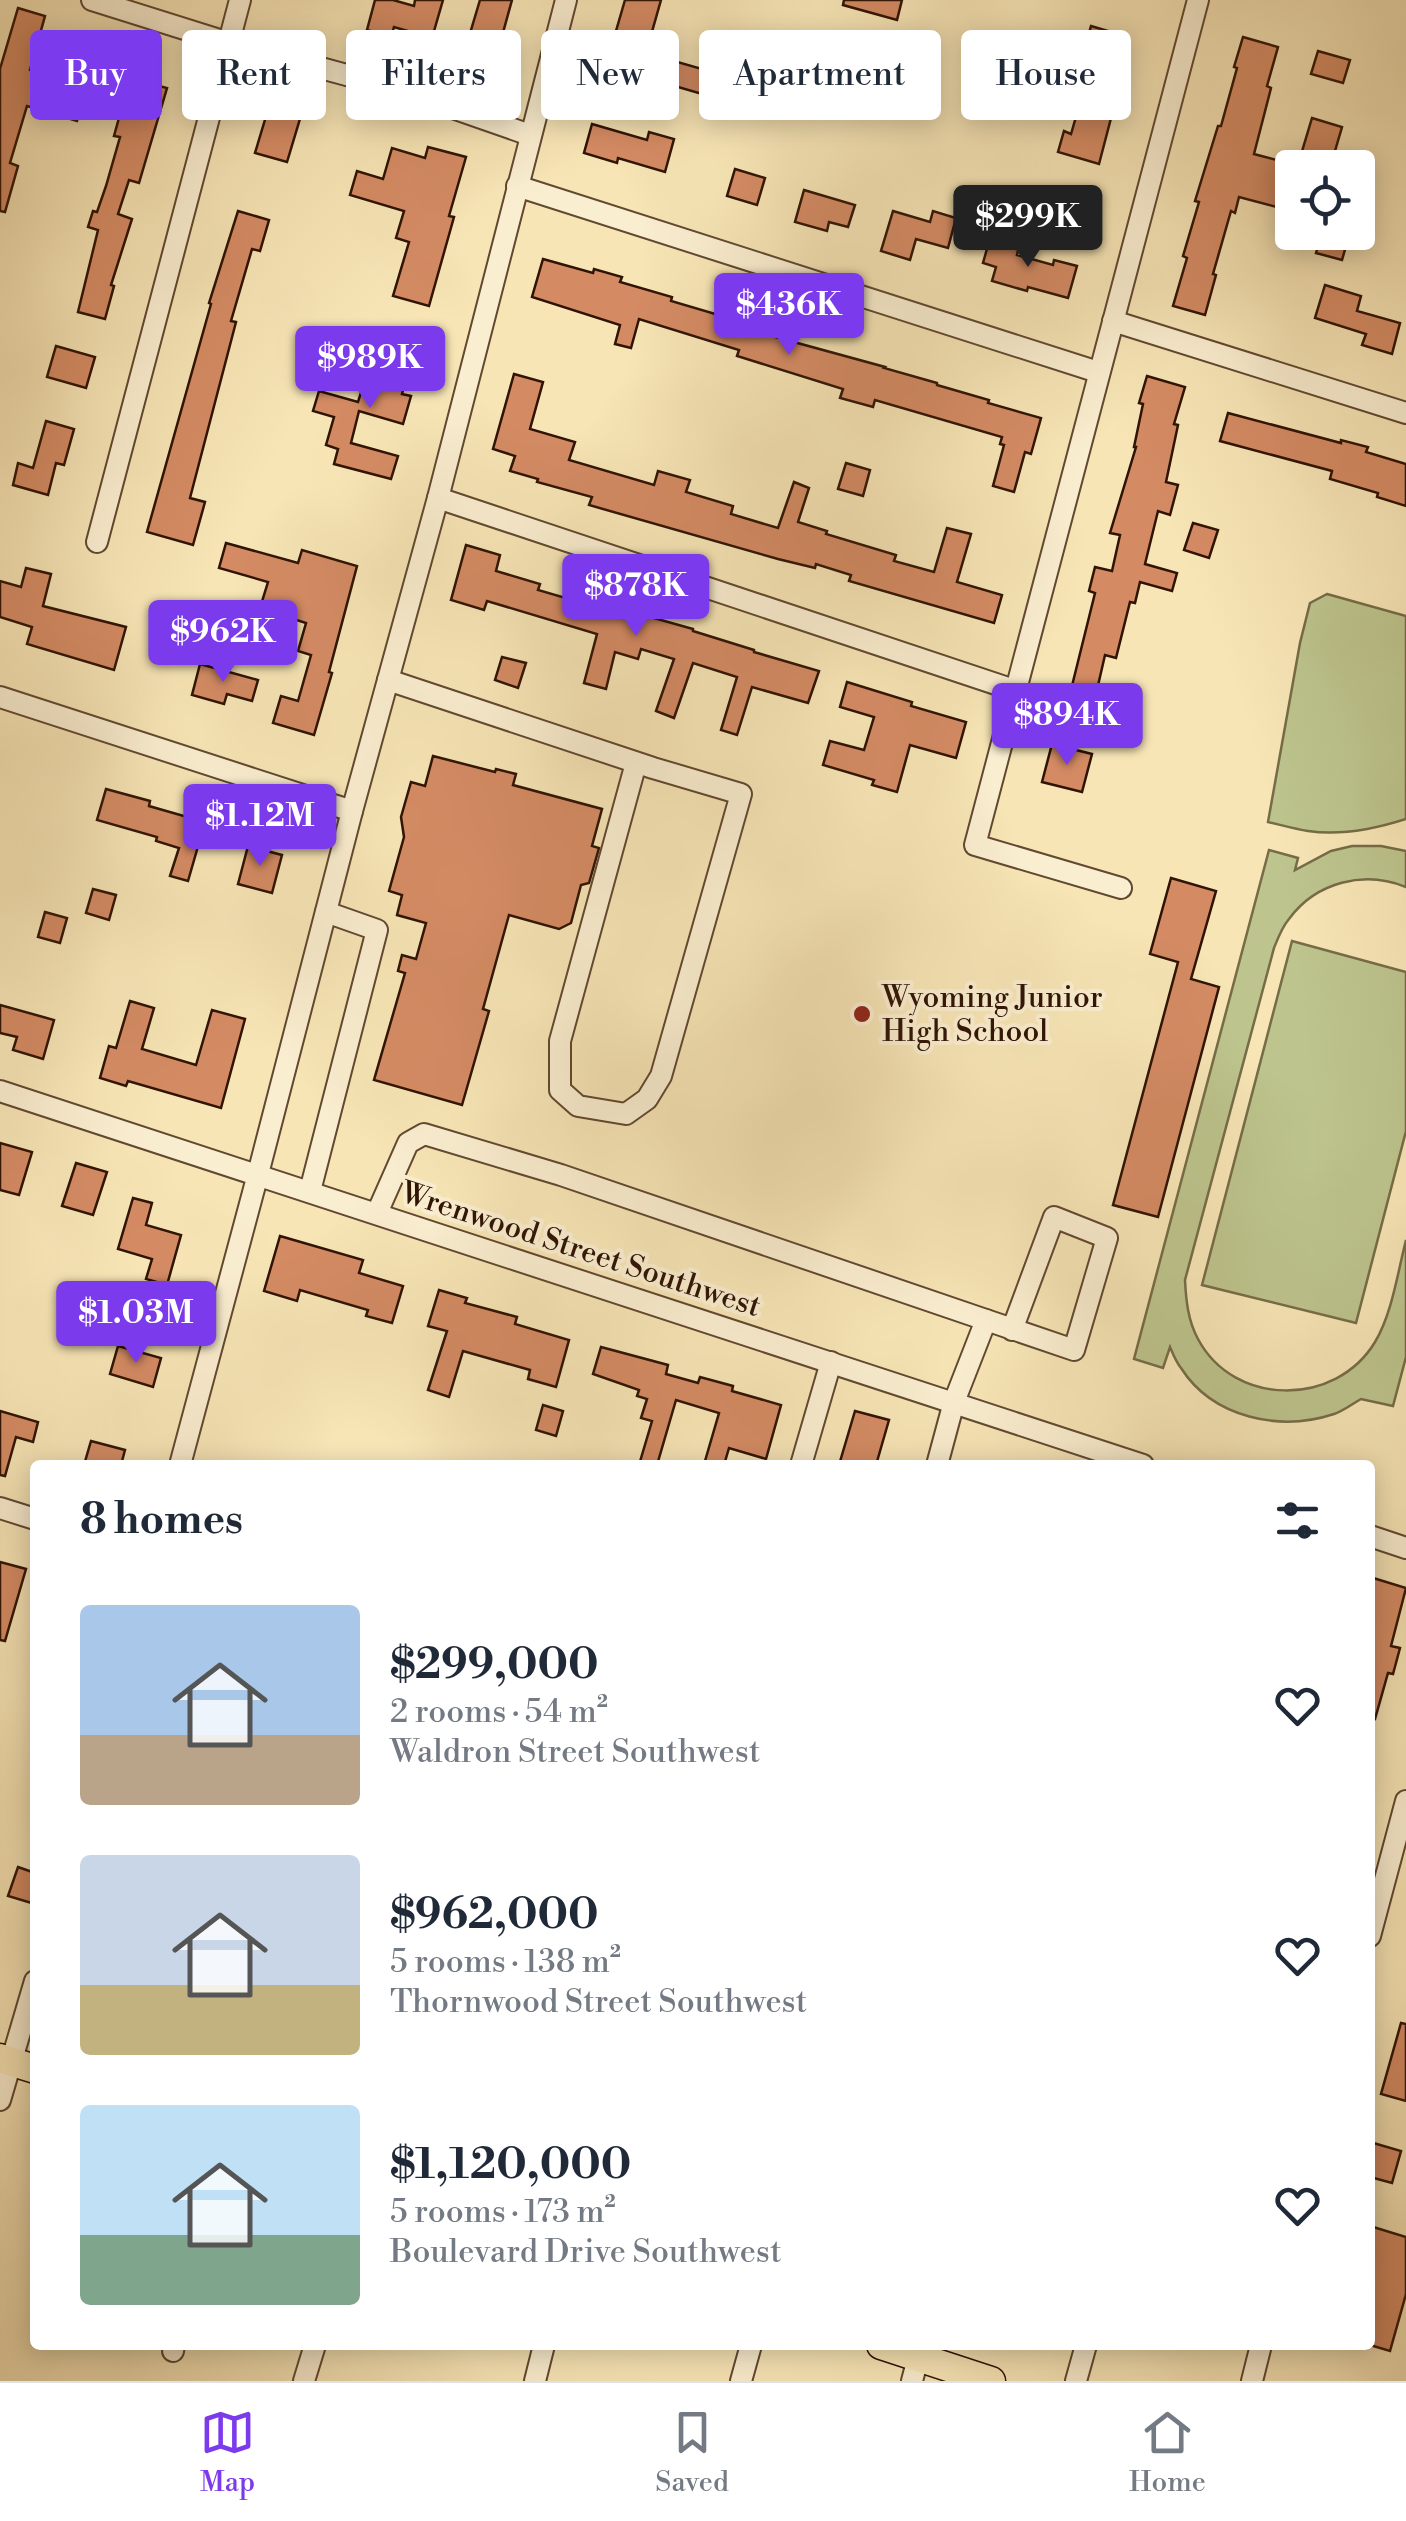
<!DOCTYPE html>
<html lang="en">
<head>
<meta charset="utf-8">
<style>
  :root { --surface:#fff; --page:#f6f6f7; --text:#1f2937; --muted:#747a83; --line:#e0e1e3; --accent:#7c3aed }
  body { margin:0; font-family:"Libre Bodoni",serif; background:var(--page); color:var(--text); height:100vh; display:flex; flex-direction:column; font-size:38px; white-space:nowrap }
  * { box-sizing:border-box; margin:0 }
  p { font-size:32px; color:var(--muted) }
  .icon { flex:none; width:55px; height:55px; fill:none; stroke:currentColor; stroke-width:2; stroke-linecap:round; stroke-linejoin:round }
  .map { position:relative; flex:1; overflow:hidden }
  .panel { position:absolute; left:30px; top:1460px; width:1345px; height:890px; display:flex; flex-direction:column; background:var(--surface); border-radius:10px; box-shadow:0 5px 25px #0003 }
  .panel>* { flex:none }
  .top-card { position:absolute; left:30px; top:30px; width:1348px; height:90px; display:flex; gap:20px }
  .buttons { position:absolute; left:1275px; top:150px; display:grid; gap:20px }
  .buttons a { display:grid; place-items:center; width:100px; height:100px; border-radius:10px; background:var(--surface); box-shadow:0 5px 25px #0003; font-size:50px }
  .price { position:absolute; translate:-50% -85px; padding:0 22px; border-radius:10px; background:var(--accent); color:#fff; font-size:32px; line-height:65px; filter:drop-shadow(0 2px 5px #0008) }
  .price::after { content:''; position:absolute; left:50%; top:60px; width:30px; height:22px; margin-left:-15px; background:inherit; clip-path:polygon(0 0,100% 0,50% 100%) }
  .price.on { background:#222; color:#fff }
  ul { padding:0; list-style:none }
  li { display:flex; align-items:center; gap:30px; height:250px; padding:0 50px }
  li span { display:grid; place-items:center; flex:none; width:280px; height:200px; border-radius:10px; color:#555 }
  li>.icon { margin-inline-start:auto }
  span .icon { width:120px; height:120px; fill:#fffc; stroke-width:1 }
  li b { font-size:42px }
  h2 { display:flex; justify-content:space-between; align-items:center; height:120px; padding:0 50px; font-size:42px }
  .chip { padding:0 35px; border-radius:10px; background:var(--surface); box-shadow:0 5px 25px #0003; font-size:35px; line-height:90px }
  .chip.on { background:var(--accent); color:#fff }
  .dock { display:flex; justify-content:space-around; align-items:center; height:140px; border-top:2px solid var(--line); background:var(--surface); font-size:28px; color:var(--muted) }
  .dock a { display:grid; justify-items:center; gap:5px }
  .dock .on { color:var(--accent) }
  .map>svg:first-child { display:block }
</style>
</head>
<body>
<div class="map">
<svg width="1406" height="2381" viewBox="0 0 1406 2381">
  <rect width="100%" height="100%" fill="#f7e5b6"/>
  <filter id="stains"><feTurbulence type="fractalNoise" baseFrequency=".002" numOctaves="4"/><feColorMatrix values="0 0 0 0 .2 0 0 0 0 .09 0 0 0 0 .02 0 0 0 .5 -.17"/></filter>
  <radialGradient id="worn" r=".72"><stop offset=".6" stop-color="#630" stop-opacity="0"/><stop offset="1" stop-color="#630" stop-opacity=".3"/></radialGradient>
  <!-- green -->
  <g fill="#bdc48d" stroke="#766c48" stroke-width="2.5">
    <path d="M1327,594L1406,616V819C1375,829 1341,836 1308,831C1295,829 1281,825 1268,822L1300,643L1310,603Z"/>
    <path d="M1352,846H1381L1406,851V887C1364,870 1316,882 1289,919C1282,927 1278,938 1274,948L1185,1280C1186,1300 1188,1321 1198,1339C1234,1407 1336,1407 1375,1342C1392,1314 1398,1271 1406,1240V1357L1393,1406L1361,1399C1352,1404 1343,1411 1334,1414C1280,1432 1213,1418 1181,1368C1176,1362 1173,1354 1170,1347L1163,1368L1134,1359L1269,850L1298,858L1295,870L1331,851Z"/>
    <path d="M1292,941L1406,972V1131L1356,1323L1202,1285Z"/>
  </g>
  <!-- building -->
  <g fill="#d48b64" stroke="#2f1304" stroke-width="2.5">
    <path d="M375,0H393L414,6L415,0H443L432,38L394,27L391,37L367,30Z"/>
    <path d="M480,0H512L491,76L459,67L462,56L455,54L460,37L468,40Z"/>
    <path d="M625,0H661L646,53L709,71L702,94L644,77L639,96L597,84L605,53L609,55Z"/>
    <path d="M844,0H902L897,20L843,5Z"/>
    <path d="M18,8L45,16L30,70L65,80L75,44L93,49L79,98L83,100L77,121L27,106L10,163L18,166L5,212L0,211V69Z"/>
    <path d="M1091,26L1115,33L1109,52L1127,57L1099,164L1058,152L1064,131L1071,134L1091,65L1081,62Z"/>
    <path d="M1243,37L1278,47L1267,86L1271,88L1254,154L1292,164V211L1239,197L1235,213L1231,211L1213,274L1216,275L1205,315L1173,306L1187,258L1183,256L1199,202L1195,201L1218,126H1221L1237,68L1234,67Z"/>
    <path d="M1318,51L1350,60L1343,83L1311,74Z"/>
    <path d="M130,78L167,88L139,183L129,180L118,214L132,219L111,285L114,286L105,319L78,312L98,230L88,227L93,211L97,212L106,186L120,137L114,136Z"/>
    <path d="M270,103L302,112L287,162L255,153Z"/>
    <path d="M1312,118L1342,127L1330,168H1297Z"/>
    <path d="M592,124L647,140L649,132L674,139L665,172L618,158L617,163L584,153Z"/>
    <path d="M428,147L466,157L449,216L454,217L429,306L393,296L409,242L396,238L404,211L350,195L357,171L383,179L392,148L425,158Z"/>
    <path d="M735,169L765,178L757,205L727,196Z"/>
    <path d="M804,190L855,205L848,227L829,222L827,231L795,222Z"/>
    <path d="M238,211L269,220L260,251L252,249L231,321L236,322L190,498L205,502L193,545L147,532L211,304L209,303Z"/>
    <path d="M893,211L930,222L933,211L956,218L948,248L916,239L910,260L881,251Z"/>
    <path d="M1322,232H1350L1342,260L1316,253Z"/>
    <path d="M990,238L1019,246L1017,255L1053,265L1054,260L1077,266L1068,298L1028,287L1027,291L992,281L996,267L983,263Z"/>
    <path d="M543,259L593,273L594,269L622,277L620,282L672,297L671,301L773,331L772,336L885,367L884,368L937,383V385L989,400L988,403L1041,418L1031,454L1025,452L1014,492L993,486L1004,445L1000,444L1002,437L875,400L873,407L840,398L843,389L737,356L739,350L639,319L631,348L615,344L620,325L532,297Z"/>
    <path d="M1325,285L1361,296L1357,311L1400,323L1392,354L1362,345L1366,334L1315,318Z"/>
    <path d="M389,336L416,344L402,394L411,396L403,424L359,411L351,443L398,456L391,479L334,464L338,449L326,445L334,417L313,411L319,391L358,402L364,383L374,386Z"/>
    <path d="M56,346L95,357L86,388L47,377Z"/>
    <path d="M514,374L543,382L530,429L575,442L569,460L654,485L658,471L690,480L686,492L733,506L731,514L778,528L794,482L809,488L798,522L827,531L826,534L896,555L894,561L934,572L947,528L971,534L957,582L1002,595L994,623L849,581L851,575L816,564L815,568L778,559L589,505L592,497L537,482L538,479L510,471L515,456L493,449Z"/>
    <path d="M1147,376L1185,387L1174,424L1178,425L1166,482L1178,485L1170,515L1158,511L1145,564L1177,573L1172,591L1140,582L1135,603L1130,602L1116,658L1105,655L1091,716L1066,710L1095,593L1089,591L1095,567L1112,571L1120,535L1110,533L1136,447H1134L1143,404L1139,403Z"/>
    <path d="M1228,413L1341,443V440L1368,447L1366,452L1406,464V506L1377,497L1378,493L1330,479L1332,471L1220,441Z"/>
    <path d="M46,421L74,429L64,465L56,463L48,495L13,485L18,463L33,468Z"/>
    <path d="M846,463L870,470L863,496L838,489Z"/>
    <path d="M1193,523L1218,530L1209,558L1184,550Z"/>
    <path d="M226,543L298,563L302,550L357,566L329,672L332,673L314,735L273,723L281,696L298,701L311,655L298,651L306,623L260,608L268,582L219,568Z"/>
    <path d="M466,545L500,555L496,571L540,584L538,590L620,614L622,606L651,614L650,617L693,629V631L754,650V652L819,671L808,703L752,687L737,735L721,730L737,677L693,663L674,718L656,711L674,659L641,649L638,659L615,652L606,689L584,683L597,634L487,601L484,610L451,600Z"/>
    <path d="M26,568L51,574L43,606L126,627L114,670L27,644L32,627L0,617V581L21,587Z"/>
    <path d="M502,657L526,663L518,688L495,680Z"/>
    <path d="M200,664L258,680L252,701L227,694L224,704L192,695Z"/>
    <path d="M847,682L912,702L911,706L966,722L956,758L910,745L897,792L872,785L874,780L823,765L830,741L864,750L874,717L840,707Z"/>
    <path d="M1052,744L1092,754L1082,792L1042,782Z"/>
    <path d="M433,756L495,772L496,769L516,774L513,785L602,809L592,846L599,848L589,883L581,885L571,923L559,929L509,915L483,1009L489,1011L462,1105L374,1080L405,973L398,971L402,955L416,959L426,923L397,915L402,895L389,891L404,837L401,817L411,782L425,786Z"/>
    <path d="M106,789L150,801L149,806L205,822L188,881L170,876L179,848L156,841L157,837L97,820Z"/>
    <path d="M248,846L282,855L272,893L238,884Z"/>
    <path d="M1171,878L1216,891L1191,979L1219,987L1158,1217L1113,1205L1178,962L1150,954Z"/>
    <path d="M93,889L116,895L109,920L86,913Z"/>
    <path d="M45,912L67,918L60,943L38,937Z"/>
    <path d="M130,1001L154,1008L142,1049L196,1065L212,1010L245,1019L221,1108L128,1081L126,1086L100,1078L109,1046L116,1048Z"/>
    <path d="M0,1005L54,1020L43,1059L13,1050L17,1037L0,1033Z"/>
    <path d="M0,1143L32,1152L19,1195L0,1190Z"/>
    <path d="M76,1163L107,1172L93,1215L62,1206Z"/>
    <path d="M133,1198L152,1203L146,1225L181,1235L167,1285L146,1279L152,1259L118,1249Z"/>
    <path d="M280,1236L363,1260L359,1273L403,1286L392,1323L366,1316L368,1310L300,1290L297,1301L264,1291Z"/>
    <path d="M439,1290L467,1298L465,1303L517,1317L515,1324L569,1340L556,1387L528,1379L530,1370L463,1351L449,1397L428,1390L447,1331L428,1326Z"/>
    <path d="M118,1346L161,1358L153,1387L110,1374Z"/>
    <path d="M601,1347L668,1365L666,1374L698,1383L700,1377L733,1386L732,1391L781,1405L766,1459L729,1448L724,1465L705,1461L719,1413L676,1400L657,1465H639L652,1421L641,1418L647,1399L637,1396L639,1390L593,1374Z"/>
    <path d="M543,1405L563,1411L556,1436L536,1430Z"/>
    <path d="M0,1411L38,1422L33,1442L16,1437L5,1476L0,1475Z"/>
    <path d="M855,1411L889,1420L876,1465H839Z"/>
    <path d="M91,1441L125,1450L121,1465H84Z"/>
    <path d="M0,1562L26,1569L5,1641L0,1640Z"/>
    <path d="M1370,1577L1406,1588L1391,1646L1400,1648L1393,1674L1388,1673L1375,1719L1370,1718Z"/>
    <path d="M18,1867L35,1873V1904L8,1896Z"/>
    <path d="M1401,2023L1406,2024V2101L1381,2094Z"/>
    <path d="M1370,2142L1401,2151L1392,2183L1370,2177Z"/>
    <path d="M1370,2226L1406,2237V2294L1390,2351L1370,2345Z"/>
  </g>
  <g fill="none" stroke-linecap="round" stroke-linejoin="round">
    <defs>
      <g id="minor">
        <path d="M92,0L229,43L398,89L530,135"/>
        <path d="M517,186L1098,372"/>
        <path d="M1113,321L1406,413"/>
        <path d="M438,498L1017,691"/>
        <path d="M97,542L240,0"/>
        <path d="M388,680L653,768L741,794L661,1076L647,1099L626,1114L578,1106L560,1090V1041L636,763"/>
        <path d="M0,697L352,811"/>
        <path d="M1121,888L975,845L1198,0"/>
        <path d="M0,1091L1143,1465"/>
        <path d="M310,1191L377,930L326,912"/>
        <path d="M377,1213L408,1143L424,1134L561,1175L986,1320L954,1402L937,1465"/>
        <path d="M986,1320L1074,1350L1107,1238L1054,1217L1012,1330"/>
        <path d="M180,1465L258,1174L352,811L438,498L566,0"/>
        <path d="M801,1465L831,1362"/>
        <path d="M0,1508L35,1519"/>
        <path d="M1370,1536L1406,1548"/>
        <path d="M1370,1936L1406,1801"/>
        <path d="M0,2100L35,1981"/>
        <path d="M173,2351L174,2345"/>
        <path d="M304,2381L315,2345"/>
        <path d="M535,2381L544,2345"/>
        <path d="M741,2381L751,2345"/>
        <path d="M912,2381L918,2358"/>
        <path d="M1076,2381L1086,2345"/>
        <path d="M1252,2381L1261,2345"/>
      </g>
      <g id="major">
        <path d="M0,2058L35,2069"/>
        <path d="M881,2345L991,2381"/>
      </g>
    </defs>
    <!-- minor casing -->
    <use href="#minor" stroke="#614830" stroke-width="24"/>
    <!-- major casing -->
    <use href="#major" stroke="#2f1304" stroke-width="31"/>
    <!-- minor -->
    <use href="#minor" stroke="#faeed0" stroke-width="20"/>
    <!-- major -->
    <use href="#major" stroke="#f7e5b6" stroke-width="28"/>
  </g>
  <!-- markers -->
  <circle fill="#8f2418" stroke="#faeed0" stroke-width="4" cx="862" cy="1014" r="10"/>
  <g text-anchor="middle" stroke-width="8" stroke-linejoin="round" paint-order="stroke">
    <!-- poi labels -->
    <g font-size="30" fill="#2f1304" stroke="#faeed0" text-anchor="start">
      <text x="882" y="1007">Wyoming Junior<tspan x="882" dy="34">High School</tspan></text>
    </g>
    <!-- street labels -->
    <g font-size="30" fill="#2f1304" stroke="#faeed0">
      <text transform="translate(581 1249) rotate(18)" y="10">Wrenwood Street Southwest</text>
    </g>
  </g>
  <rect width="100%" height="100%" filter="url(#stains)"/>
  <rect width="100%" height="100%" fill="url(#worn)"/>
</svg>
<div class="buttons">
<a><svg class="icon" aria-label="locate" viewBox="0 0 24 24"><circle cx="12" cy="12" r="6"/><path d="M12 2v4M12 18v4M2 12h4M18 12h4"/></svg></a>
</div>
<b class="price on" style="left:1028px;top:270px">$299K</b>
<b class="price" style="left:789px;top:358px">$436K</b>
<b class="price" style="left:370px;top:411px">$989K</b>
<b class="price" style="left:636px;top:639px">$878K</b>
<b class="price" style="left:223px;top:685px">$962K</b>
<b class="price" style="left:1067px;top:768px">$894K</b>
<b class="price" style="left:260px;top:869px">$1.12M</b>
<b class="price" style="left:136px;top:1366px">$1.03M</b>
<div class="top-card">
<a class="chip on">Buy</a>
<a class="chip">Rent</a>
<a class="chip">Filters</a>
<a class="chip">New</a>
<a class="chip">Apartment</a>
<a class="chip">House</a>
</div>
<section class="panel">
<h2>8 homes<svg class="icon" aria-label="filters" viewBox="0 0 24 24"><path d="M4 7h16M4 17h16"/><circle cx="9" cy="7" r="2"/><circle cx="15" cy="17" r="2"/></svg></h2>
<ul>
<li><span style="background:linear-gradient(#a9c7e8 65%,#b9a48a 0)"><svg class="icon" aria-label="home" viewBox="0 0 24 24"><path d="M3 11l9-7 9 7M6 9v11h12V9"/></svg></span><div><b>$299,000</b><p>2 rooms · 54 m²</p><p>Waldron Street Southwest</p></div><svg class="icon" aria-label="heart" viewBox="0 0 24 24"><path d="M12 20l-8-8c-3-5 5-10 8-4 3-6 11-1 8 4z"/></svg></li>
<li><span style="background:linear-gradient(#c9d6e8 65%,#c2b280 0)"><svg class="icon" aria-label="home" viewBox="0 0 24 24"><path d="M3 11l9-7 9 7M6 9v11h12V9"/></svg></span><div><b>$962,000</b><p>5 rooms · 138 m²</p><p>Thornwood Street Southwest</p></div><svg class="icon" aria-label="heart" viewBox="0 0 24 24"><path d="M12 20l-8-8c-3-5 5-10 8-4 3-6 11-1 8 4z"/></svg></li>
<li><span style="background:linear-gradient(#bfe0f5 65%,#7fa58c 0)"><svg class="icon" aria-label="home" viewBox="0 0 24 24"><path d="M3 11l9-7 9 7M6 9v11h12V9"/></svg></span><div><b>$1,120,000</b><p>5 rooms · 173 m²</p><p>Boulevard Drive Southwest</p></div><svg class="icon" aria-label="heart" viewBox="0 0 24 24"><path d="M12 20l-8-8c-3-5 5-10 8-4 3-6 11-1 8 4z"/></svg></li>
</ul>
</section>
</div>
<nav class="dock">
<a class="on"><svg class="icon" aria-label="map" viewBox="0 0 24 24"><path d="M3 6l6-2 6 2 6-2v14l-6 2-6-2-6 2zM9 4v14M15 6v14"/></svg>Map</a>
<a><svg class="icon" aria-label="saved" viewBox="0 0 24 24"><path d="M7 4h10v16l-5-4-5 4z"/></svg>Saved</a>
<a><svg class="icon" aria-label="home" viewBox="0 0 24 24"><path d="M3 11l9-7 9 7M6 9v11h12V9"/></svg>Home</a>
</nav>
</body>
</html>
